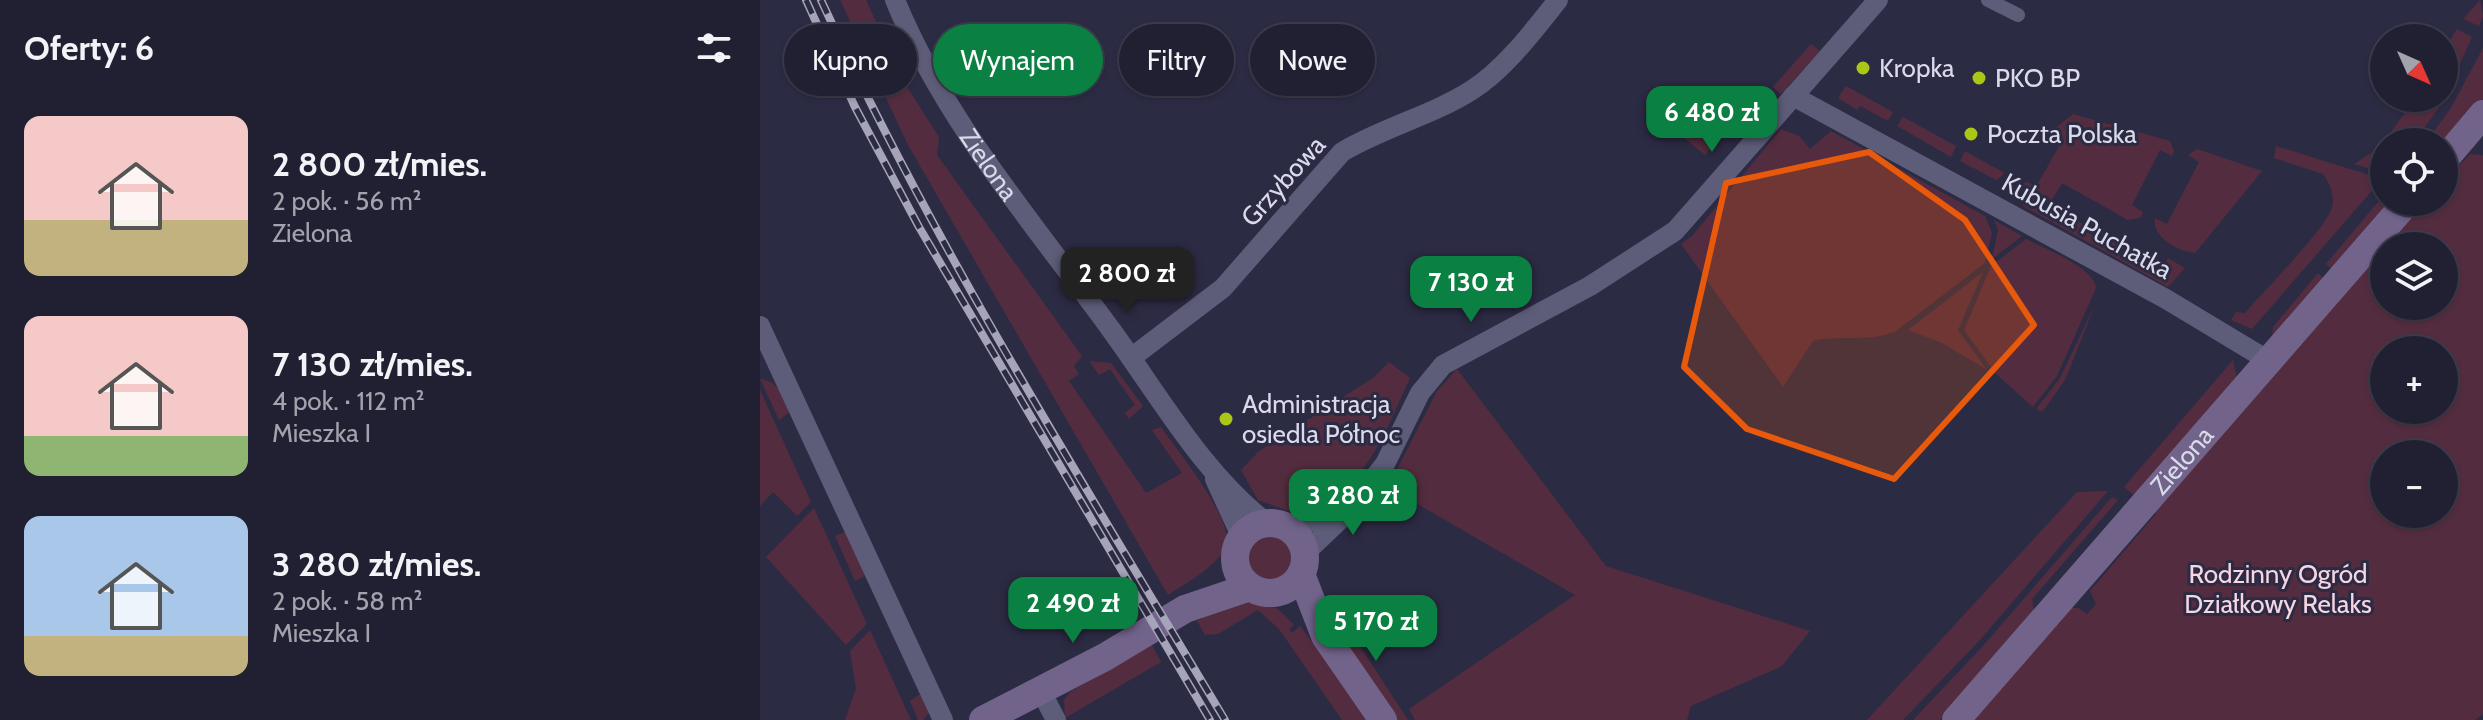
<!DOCTYPE html>
<html lang="pl">
<head>
<meta charset="utf-8">
<style>
  :root { --surface:#212033; --page:#2d2d3f; --text:#f1f3f6; --muted:#a2a3ac; --line:#3e3e4e; --accent:#0b8043 }
  body { margin:0; font-family:Cabin,sans-serif; background:var(--page); color:var(--text); height:100vh; display:flex; flex-direction:column; font-size:30px; white-space:nowrap }
  * { box-sizing:border-box; margin:0 }
  p { font-size:26px; color:var(--muted) }
  .icon { flex:none; width:44px; height:44px; fill:none; stroke:currentColor; stroke-width:2; stroke-linecap:round; stroke-linejoin:round }
  .map { position:relative; flex:1; overflow:hidden }
  .drawer { display:flex; flex-direction:column; background:var(--surface); width:760px }
  .drawer>* { flex:none }
  .hud { position:absolute; left:24px; top:24px; width:760px; height:72px; display:flex; gap:16px }
  .needle { width:52px; rotate:135deg }
  .tools { position:absolute; left:1610px; top:24px; display:grid; gap:16px }
  .tools a { display:grid; place-items:center; width:88px; height:88px; border-radius:50%; background:var(--surface); box-shadow:0 2px 6px #0004,0 0 0 2px var(--line); font-size:40px }
  .price { position:absolute; translate:-50% -68px; padding:0 18px; border-radius:16px; background:var(--accent); color:#fff; font-size:26px; line-height:52px; filter:drop-shadow(0 2px 4px #0008) }
  .price::after { content:''; position:absolute; left:50%; top:48px; width:24px; height:18px; margin-left:-12px; background:inherit; clip-path:polygon(0 0,100% 0,50% 100%) }
  .price.active { background:#222; color:#fff }
  ul { padding:0; list-style:none }
  li { display:flex; align-items:center; gap:24px; height:200px; padding:0 24px }
  li span { display:grid; place-items:center; flex:none; width:224px; height:160px; border-radius:16px; color:#555 }
  li>.icon { margin-inline-start:auto }
  span .icon { width:96px; height:96px; fill:#fffc; stroke-width:1 }
  li b { font-size:34px }
  h2 { display:flex; justify-content:space-between; align-items:center; height:96px; padding:0 24px; font-size:34px }
  .chip { padding:0 28px; border-radius:36px; background:var(--surface); box-shadow:0 2px 6px #0004,0 0 0 2px var(--line); font-size:28px; line-height:72px }
  .chip.active { background:var(--accent); color:#fff }
  main { display:flex; flex:1; min-height:0 }
  .map>svg:first-child { display:block }
</style>
</head>
<body>
<main>
<section class="drawer">
<h2>Oferty: 6<svg class="icon" aria-label="filters" viewBox="0 0 24 24"><path d="M4 7h16M4 17h16"/><circle cx="9" cy="7" r="2"/><circle cx="15" cy="17" r="2"/></svg></h2>
<ul>
<li><span style="background:linear-gradient(#f6c9c9 65%,#c2b280 0)"><svg class="icon" aria-label="home" viewBox="0 0 24 24"><path d="M3 11l9-7 9 7M6 9v11h12V9"/></svg></span><div><b>2 800 zł/mies.</b><p>2 pok. · 56 m²</p><p>Zielona</p></div></li>
<li><span style="background:linear-gradient(#f6c9c9 75%,#8fb573 0)"><svg class="icon" aria-label="home" viewBox="0 0 24 24"><path d="M3 11l9-7 9 7M6 9v11h12V9"/></svg></span><div><b>7 130 zł/mies.</b><p>4 pok. · 112 m²</p><p>Mieszka I</p></div></li>
<li><span style="background:linear-gradient(#a9c7e8 75%,#c2b280 0)"><svg class="icon" aria-label="home" viewBox="0 0 24 24"><path d="M3 11l9-7 9 7M6 9v11h12V9"/></svg></span><div><b>3 280 zł/mies.</b><p>2 pok. · 58 m²</p><p>Mieszka I</p></div></li>
</ul>
</section>
<div class="map">
<svg width="1723" height="720" viewBox="0 0 1723 720">
  <rect width="100%" height="100%" fill="#2c2b44"/>
  <!-- green -->
  <g fill="#532d3f" fill-rule="evenodd">
    <path d="M80,0H106L144,82L179,137L177,155L322,356L314,366L319,374L309,381L386,493L422,473L392,430L401,427C416,449 479,525 465,548C454,569 427,582 408,595L148,145Z"/>
    <path d="M1720,0L1723,16L1719,26L1703,19Z"/>
    <path d="M1697,29L1712,37L1685,97L1684,50Z"/>
    <path d="M1051,44L1060,51L1021,94L1013,87Z"/>
    <path d="M1723,48V99L1684,144L1666,142L1691,108Z"/>
    <path d="M1086,86L1133,112L1128,121L1100,106L1097,110L1078,98Z"/>
    <path d="M1656,98H1671L1680,106L1654,142H1628L1625,140Z"/>
    <path d="M1313,114L1410,141L1414,151L1412,156L1400,150L1372,205L1383,212L1380,218L1368,220L1302,183L1289,205L1402,269L1408,258L1425,268L1408,287L1263,206L1261,192L1265,182L1277,185L1301,143L1293,135L1295,128Z"/>
    <path d="M942,117L963,133L945,155L919,134L931,118Z"/>
    <path d="M1143,117L1196,146L1191,157L1137,126Z"/>
    <path d="M1021,129L1039,136L1050,149L1071,131L1225,216L1232,233L1225,263L1136,331C1110,343 1081,334 1053,341L1023,387L921,244L932,236Z"/>
    <path d="M1516,146L1622,179L1492,329L1471,320L1476,312L1485,313C1503,292 1564,230 1571,210C1576,197 1570,184 1563,174L1514,158Z"/>
    <path d="M1619,148L1624,152V173L1594,164Z"/>
    <path d="M1437,149L1502,171L1435,253C1418,251 1392,238 1395,218L1407,224L1439,162L1428,155Z"/>
    <path d="M1205,151L1243,172V175L1236,180L1200,161Z"/>
    <path d="M1711,154L1723,155V714L1715,720H1208L1307,608H1318L1327,614L1336,604L1330,591L1396,514L1392,510L1567,306L1663,202H1684V179ZM1624,246H1684V306H1624ZM1624,350H1684V410H1624ZM1624,454H1684V514H1624Z"/>
    <path d="M1624,195V202H1634L1574,271L1566,264Z"/>
    <path d="M1234,220L1262,236L1232,259L1238,230Z"/>
    <path d="M1266,239C1284,248 1335,268 1336,288L1297,376L1273,407L1236,374L1204,330L1231,266Z"/>
    <path d="M1223,272L1198,330L1226,369L1182,343L1148,330Z"/>
    <path d="M1558,273L1566,280L1512,337L1513,327Z"/>
    <path d="M1335,305L1305,380L1283,411H1279L1277,408L1300,378Z"/>
    <path d="M1473,360L1477,378L1375,496L1364,487Z"/>
    <path d="M329,361L351,363L383,406L369,419L365,413L375,405L350,369L339,375Z"/>
    <path d="M629,362L650,378C621,440 607,493 534,513L498,500L481,470L499,451L613,378Z"/>
    <path d="M697,369L846,566L1050,631L1022,666L931,706L927,720H655L649,709L815,595L628,487L677,391Z"/>
    <path d="M0,379C19,381 23,397 30,412L19,420Z"/>
    <path d="M0,390L51,502L37,516L13,492L0,506Z"/>
    <path d="M1348,491L1219,641L1143,720H1107L1317,492Z"/>
    <path d="M1352,497L1358,500L1272,599L1275,615L1180,720H1153L1222,647Z"/>
    <path d="M54,508L107,624L86,645L6,557Z"/>
    <path d="M85,532L105,576L95,581L75,536Z"/>
    <circle cx="511" cy="557" r="23"/>
    <path d="M488,600L518,609L534,625L529,629L532,633L540,626L612,720H582L519,629L498,610L458,634L445,635L437,621L471,603Z"/>
    <path d="M570,600L648,720H636L558,604Z"/>
    <path d="M110,630L151,720H85L96,688L90,651Z"/>
    <path d="M392,645L401,662L305,718L304,700L310,692Z"/>
    <path d="M160,694L169,713L163,720H158L150,701Z"/>
  </g>
  <g fill="none" stroke-linecap="round" stroke-linejoin="round">
    <!-- pedestrian -->
    <path stroke="#5d5d79" stroke-width="14" d="M1228,0L1258,15"/>
    <!-- minor -->
    <g stroke="#5d5d79" stroke-width="20">
      <path id="s1" d="M135,0C185,122 275,225 352,331C400,397 443,474 508,524"/>
      <path d="M1033,96L1406,299L1509,361"/>
      <path d="M0,326L183,720"/>
      <path d="M371,358L463,288L582,152C624,127 671,116 712,90C745,69 774,30 798,0"/>
      <path d="M455,479L482,538"/>
      <path d="M529,529L559,519L580,507"/>
      <path d="M544,554L586,514L625,464L660,393L683,365L830,286L915,231L1118,0"/>
      <path d="M281,691L296,720"/>
    </g>
    <!-- secondary -->
    <g stroke="#72638a" stroke-width="28">
      <path d="M1684,160L1723,114"/>
      <circle cx="510" cy="558" r="35"/>
      <path d="M541,574L565,636L623,720"/>
      <path d="M223,720L345,657L425,609L490,587"/>
      <path id="s2" d="M1196,720L1647,202"/>
    </g>
    <defs>
      <g id="rail">
        <path d="M46,0L95,107L159,227L450,720"/>
        <path d="M61,0C176,250 324,484 465,720"/>
      </g>
    </defs>
    <!-- rail casing -->
    <use href="#rail" stroke="#a5a4b8" stroke-width="8"/>
    <!-- rail -->
    <use href="#rail" stroke="#2c2b44" stroke-width="5" stroke-dasharray="15" stroke-linecap="butt"/>
  </g>
  <!-- marked area -->
  <path fill="#e8590c" fill-opacity="0.2" stroke="#e8590c" stroke-width="6" stroke-linejoin="round" d="M1109,152L1205,220L1274,325L1134,479L987,429L924,367L966,183Z"/>
  <!-- markers -->
  <g fill="#aac718" stroke="#2c2b44" stroke-width="3">
    <circle cx="1103" cy="68" r="8"/>
    <circle cx="1219" cy="78" r="8"/>
    <circle cx="1211" cy="134" r="8"/>
    <circle cx="466" cy="419" r="8"/>
  </g>
  <g text-anchor="middle" stroke-width="6" stroke-linejoin="round" paint-order="stroke">
    <!-- poi labels -->
    <g font-size="26" fill="#dadaeb" stroke="#2c2b44" text-anchor="start">
      <text x="1119" y="77">Kropka</text>
      <text x="1235" y="87">PKO BP</text>
      <text x="1227" y="143">Poczta Polska</text>
      <text x="482" y="413">Administracja<tspan x="482" dy="30">osiedla Północ</tspan></text>
    </g>
    <!-- street labels -->
    <g font-size="26" fill="#dadaeb" stroke="#2c2b44">
      <text dy="9" stroke="none"><textPath href="#s1" startOffset="190">Zielona</textPath></text>
      <text transform="translate(523 181) rotate(-48)" y="9">Grzybowa</text>
      <text transform="translate(1327 226) rotate(29)" y="9">Kubusia Puchatka</text>
      <text dy="9" stroke="none"><textPath href="#s2" startOffset="344">Zielona</textPath></text>
    </g>
    <!-- park labels -->
    <g font-size="26" fill="#f7d5e3" stroke="#2c2b44">
      <text x="1518" y="583">Rodzinny Ogród<tspan x="1518" dy="30">Działkowy Relaks</tspan></text>
    </g>
  </g>
</svg>
<div class="tools">
<a><svg class="needle" viewBox="-14 -14 28 28"><path d="M0-13l5 13h-10z" fill="#e53935"/><path d="M0 13l5-13h-10z" fill="#a2a3ac"/></svg></a>
<a><svg class="icon" aria-label="locate" viewBox="0 0 24 24"><circle cx="12" cy="12" r="6"/><path d="M12 2v4M12 18v4M2 12h4M18 12h4"/></svg></a>
<a><svg class="icon" aria-label="layers" viewBox="0 0 24 24"><path d="M12 4l9 5-9 5-9-5zM3 14l9 5 9-5"/></svg></a>
<a>+</a>
<a>−</a>
</div>
<b class="price" style="left:952px;top:154px">6 480 zł</b>
<b class="price active" style="left:367px;top:315px">2 800 zł</b>
<b class="price" style="left:711px;top:324px">7 130 zł</b>
<b class="price" style="left:593px;top:537px">3 280 zł</b>
<b class="price" style="left:313px;top:645px">2 490 zł</b>
<b class="price" style="left:616px;top:663px">5 170 zł</b>
<div class="hud">
<a class="chip">Kupno</a>
<a class="chip active">Wynajem</a>
<a class="chip">Filtry</a>
<a class="chip">Nowe</a>
</div>
</div>
</main>
</body>
</html>
